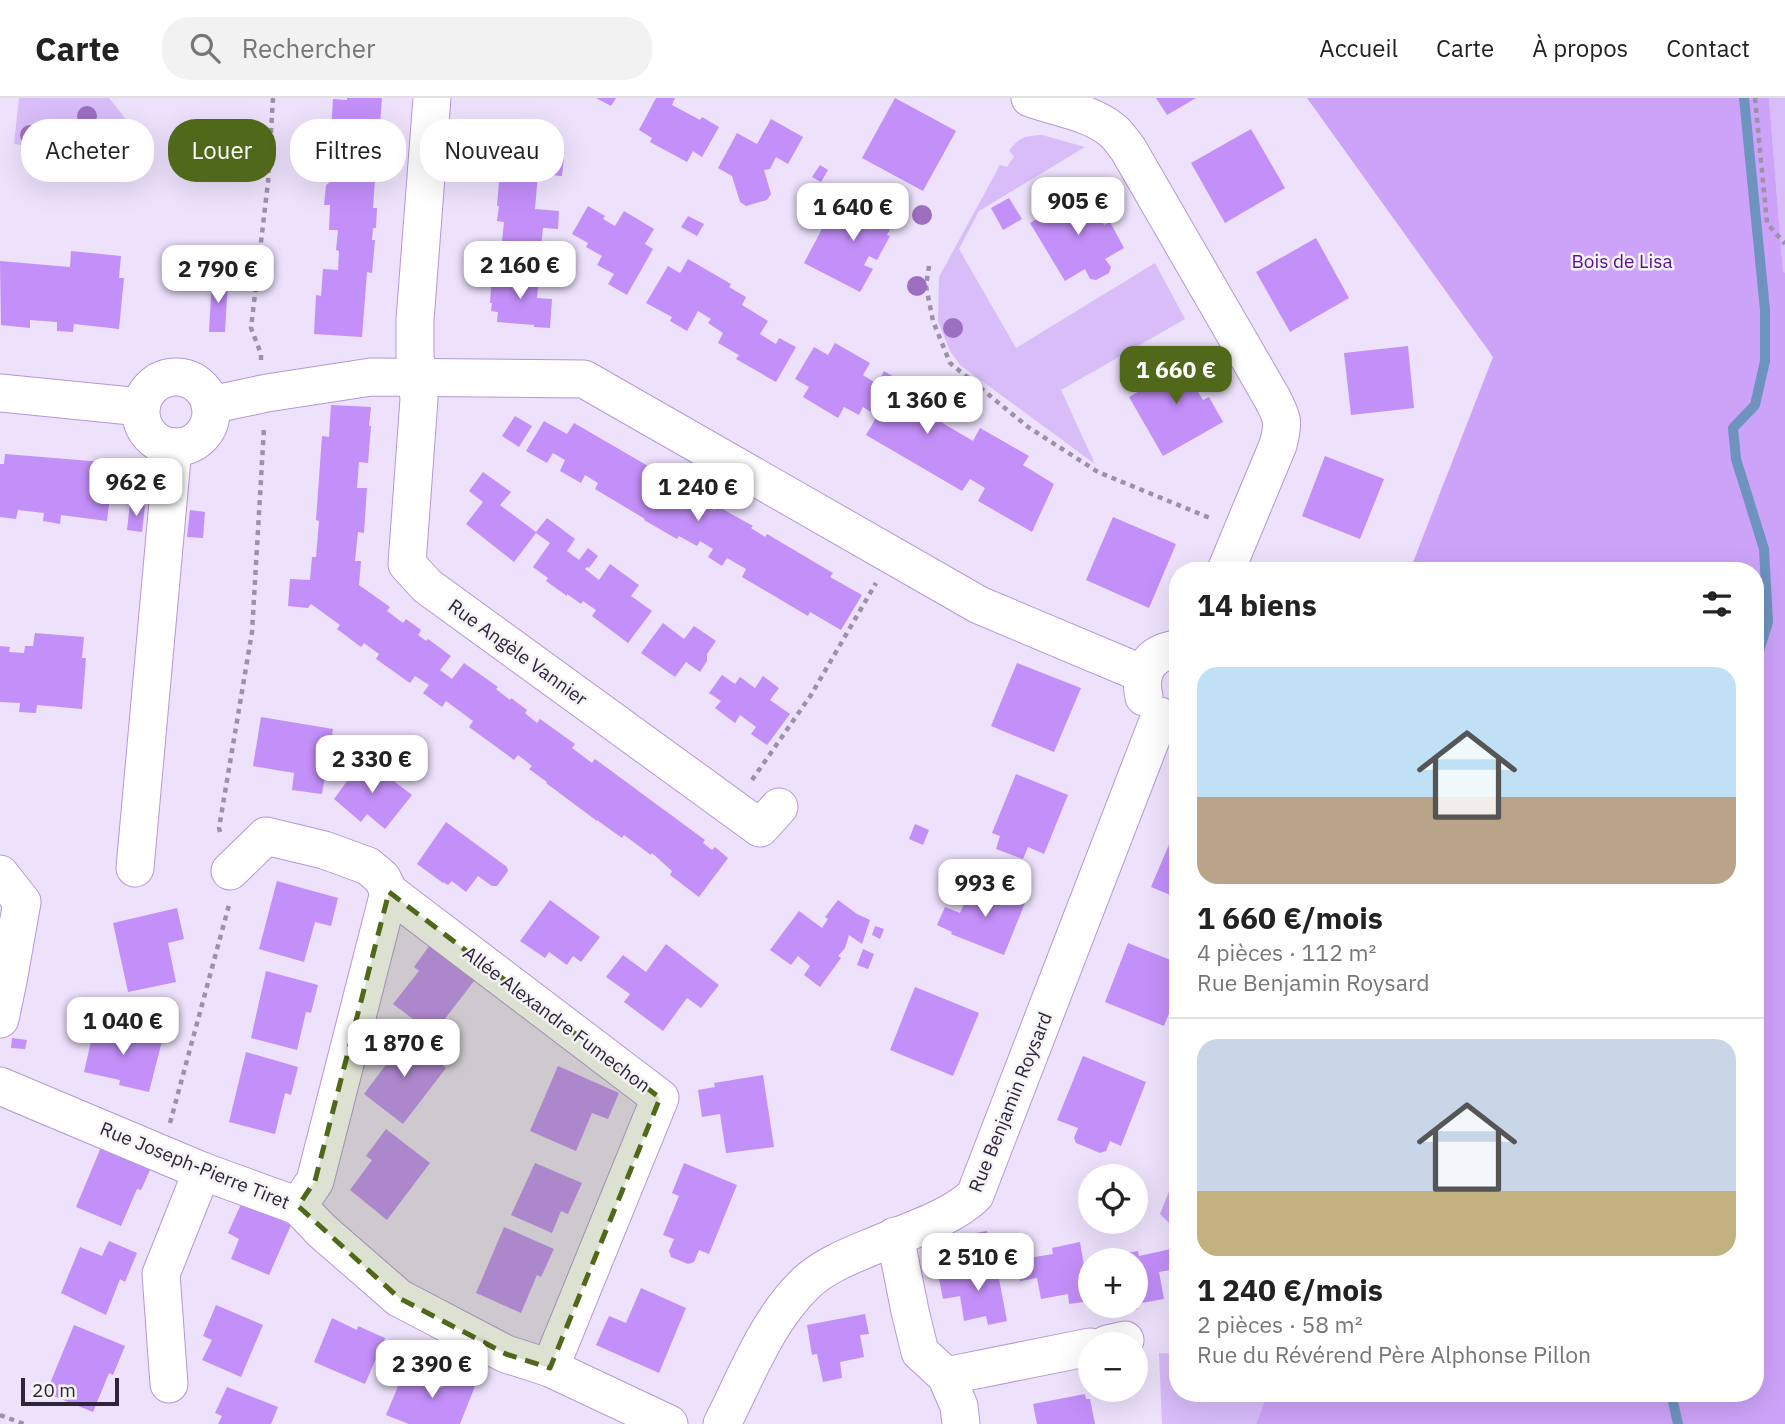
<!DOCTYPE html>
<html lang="fr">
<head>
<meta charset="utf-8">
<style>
  :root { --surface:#fff; --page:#f2f2f2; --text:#222; --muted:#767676; --line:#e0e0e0; --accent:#506819 }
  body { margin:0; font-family:"IBM Plex Sans",sans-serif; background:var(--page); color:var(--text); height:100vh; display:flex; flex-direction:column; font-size:26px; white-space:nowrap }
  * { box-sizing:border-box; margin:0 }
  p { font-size:23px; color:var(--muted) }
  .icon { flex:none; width:38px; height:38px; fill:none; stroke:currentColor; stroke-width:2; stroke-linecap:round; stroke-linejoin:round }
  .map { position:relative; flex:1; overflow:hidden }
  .side { position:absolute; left:1169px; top:464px; width:595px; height:840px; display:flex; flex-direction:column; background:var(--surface); border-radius:28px; box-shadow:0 7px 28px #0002 }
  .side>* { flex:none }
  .guide { position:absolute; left:21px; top:21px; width:665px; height:63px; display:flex; gap:14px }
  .fabs { position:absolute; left:1078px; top:1066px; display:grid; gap:14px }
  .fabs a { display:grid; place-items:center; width:70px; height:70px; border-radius:50%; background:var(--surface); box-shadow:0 7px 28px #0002; font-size:35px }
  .scale { position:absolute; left:21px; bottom:18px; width:98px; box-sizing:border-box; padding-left:7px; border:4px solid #30243d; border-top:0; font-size:19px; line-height:24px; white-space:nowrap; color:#30243d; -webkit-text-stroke:5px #f4f4f4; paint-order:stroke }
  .price { position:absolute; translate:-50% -60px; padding:0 16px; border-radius:14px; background:#fff; color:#222; font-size:23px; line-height:46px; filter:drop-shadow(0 2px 4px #0008) }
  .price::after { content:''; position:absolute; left:50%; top:42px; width:21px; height:16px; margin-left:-10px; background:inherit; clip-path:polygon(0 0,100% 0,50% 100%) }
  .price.on { background:var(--accent); color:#fff }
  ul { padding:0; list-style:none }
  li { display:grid; align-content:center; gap:14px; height:371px; padding:0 28px }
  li+li { border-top:2px solid var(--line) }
  li span { display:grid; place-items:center; height:217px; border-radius:21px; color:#555 }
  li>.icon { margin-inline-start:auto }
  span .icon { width:126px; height:126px; fill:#fffc; stroke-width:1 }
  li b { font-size:30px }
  h2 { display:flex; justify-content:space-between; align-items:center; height:84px; padding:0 28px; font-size:30px }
  .tag { padding:0 24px; border-radius:28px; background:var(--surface); box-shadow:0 7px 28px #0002; font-size:24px; line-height:63px }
  .tag.on { background:var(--accent); color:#fff }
  header { display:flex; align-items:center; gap:42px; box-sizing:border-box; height:98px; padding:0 35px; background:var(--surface); border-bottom:2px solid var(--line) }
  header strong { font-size:33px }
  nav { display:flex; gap:38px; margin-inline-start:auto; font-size:24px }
  .search { width:490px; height:63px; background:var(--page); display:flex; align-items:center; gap:18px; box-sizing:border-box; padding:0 24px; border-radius:28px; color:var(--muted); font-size:26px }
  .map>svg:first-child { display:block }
</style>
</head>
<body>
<header>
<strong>Carte</strong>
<div class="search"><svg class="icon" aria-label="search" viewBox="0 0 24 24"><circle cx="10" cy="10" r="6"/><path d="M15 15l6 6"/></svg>Rechercher</div>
<nav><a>Accueil</a><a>Carte</a><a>À propos</a><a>Contact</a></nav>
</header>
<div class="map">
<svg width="1785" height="1326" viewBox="0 0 1785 1326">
  <rect width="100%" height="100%" fill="#ede1fc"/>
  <!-- green -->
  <g fill="#d8bdf9">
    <path d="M19,0H109L128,24L106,32L79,37L53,51L14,46Z"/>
    <path d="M1769,0H1785V175H1783Z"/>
    <path d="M1042,37L1085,49L979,113L959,151L1016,250L1155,165L1185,221L1061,292L1095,366L960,267L950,253L938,223L939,179L1000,67L1007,69L1014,58L1009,53C1019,39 1025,38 1042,37Z"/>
    <path d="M1159,1255L1178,1256V1295H1268L1256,1326H1162Z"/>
  </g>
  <!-- forest -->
  <g fill="#cca3f9">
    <path d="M1307,0H1769L1783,174L1785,175V1326H1256L1268,1295H1755V472H1410L1493,259Z"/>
    <path d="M1178,1071V1134L1160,1116Z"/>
  </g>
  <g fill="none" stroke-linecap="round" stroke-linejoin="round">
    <!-- stream -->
    <g stroke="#6e93be" stroke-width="10">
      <path d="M1744,0L1765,212V263L1755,307L1733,330L1736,361L1764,451L1768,524L1755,566"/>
      <path d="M1671,1295L1678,1326"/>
    </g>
  </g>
  <!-- building -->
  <g fill="#c38ff9">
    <path d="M347,0H382L378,54H372L371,81H375L373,110H377L376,130H373L372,142H375L372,175L367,174L362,239L314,236L316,197L321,198L323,171L338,172L339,153L336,152L338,132H329L330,107H324L326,87L331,83L332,65H328L329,48L344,49L345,34L331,33L333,1L347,2Z"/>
    <path d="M596,0H616L611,8Z"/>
    <path d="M656,0H675L672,7L700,22L702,19L719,29L702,59L693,53L687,64L650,44L652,40L639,32Z"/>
    <path d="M895,0L956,33L923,93L862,60Z"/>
    <path d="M1156,0H1196L1167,17Z"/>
    <path d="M771,21L803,39L788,66L776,59L770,71L764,72L771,96L767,102L746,108L740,104L732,78L718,70L737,35L757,46Z"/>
    <path d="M504,25L564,60L562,78L538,76L535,111L559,113L558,131L543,130L540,158L501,154L504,124L497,123L499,108H497L500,71H506L507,54L502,53Z"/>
    <path d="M1251,31L1285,90L1225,125L1191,65Z"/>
    <path d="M820,67L828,72L821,84L812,79Z"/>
    <path d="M1091,90L1104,115L1099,118L1104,127L1110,124L1124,150L1105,161L1111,169L1109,175L1096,182L1090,181L1085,171L1065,183L1030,125Z"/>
    <path d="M876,97L901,112L887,137L890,138L877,162L869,158L864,167L873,171L860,194L804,165L834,108L862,123Z"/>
    <path d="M1009,100L1022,121L1003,132L991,110Z"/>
    <path d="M588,108L605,118L603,121L615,128L624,113L654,131L645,146L653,151L627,197L608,186L614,176L597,167L602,158L586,149L588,145L572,136Z"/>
    <path d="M688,118L704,126L697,138L681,129Z"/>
    <path d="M1316,140L1349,200L1290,234L1256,174Z"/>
    <path d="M71,153L121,158L119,180H124L119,231L74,226L73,234L57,233V224L30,222V230L1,227L0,163L70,169Z"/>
    <path d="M688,161L731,186L729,189L746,199L742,207L768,223L760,236L776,246L779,240L796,249L776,284L736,261L739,257L718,245L723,235L708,225L711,221L698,213L687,233L670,223L672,219L646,205L668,168L680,175Z"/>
    <path d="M492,176L539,180L537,200L552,201L550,230L534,229V227L497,224L498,214L491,213L492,205H490Z"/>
    <path d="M212,180L228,181L225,234H209Z"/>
    <path d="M835,245L870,265L863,277L877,286L884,273L899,282L896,287L911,296L907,304L973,343L980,330L1029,358L1023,367L1054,386L1032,434L978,403L985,390L970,381L962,393L866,337L877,318L863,309L859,317L844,309L838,320L803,299L809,289L795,281L814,249L828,257Z"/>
    <path d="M1408,248L1414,310L1351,317L1344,255Z"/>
    <path d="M1177,250L1186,266L1189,265L1204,290L1198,294L1203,302L1209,299L1223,324L1163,358L1129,299L1171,275L1161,259Z"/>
    <path d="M331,307L371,309L369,328H371L368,365L359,364L357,390H367L364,435L358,434L357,443L355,463H361L359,487L390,509L387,513L403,525L406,521L421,532L418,537L426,543L428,541L451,558L440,572L452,581L464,565L498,589L496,591L510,602L511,600L527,612L525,615L537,625L540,621L575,646L572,650L592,665L595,661L705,742L703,745L712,752L715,749L728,760L699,799L670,777L672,773L652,755L651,757L624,737L622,740L597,722V723L546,685L547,684L529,671L532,668L518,657L514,662L469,629L473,623L446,603L442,609L423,595L429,587L415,578L410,585L376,561L379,556L364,545L361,549L337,531L340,527L311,506L308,510L288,508L290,481L310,482L312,459H316L319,423L316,422L322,338L329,339Z"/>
    <path d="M515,318L532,328L519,349L502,338Z"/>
    <path d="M544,323L567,336L574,325L686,390L684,392L705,404L704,406L708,409L715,412L717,408L753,428L751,430L765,439L767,436L833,475L830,479L862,497L841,532L810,514L808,518L742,479L746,471L727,460L722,468L708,459L713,451L700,443L697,448L679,438L677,441L644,422L645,421L595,391L598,385L585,377L581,385L560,373L565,362L553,355L547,365L526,353Z"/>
    <path d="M5,356L103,364V372L113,373L107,423L61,417L60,426L43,423L44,415L18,412L16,421L0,419V366H4Z"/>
    <path d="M1325,358L1384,381L1360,441L1302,418Z"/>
    <path d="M483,374L511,394L500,407L536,434L547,420L575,441L567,453L579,462L588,450L598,458L589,470L587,469L585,471L599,482L610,466L639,487L631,498L652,513L628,545L592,518L596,512L583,503L581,506L567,496V498L546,483L548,480L533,469L550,445L536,435L514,464L466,426L483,404L469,393Z"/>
    <path d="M130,406L145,408L142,434L127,432Z"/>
    <path d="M190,412L205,414L203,440L187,439Z"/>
    <path d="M1113,419L1176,446L1149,510L1086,482Z"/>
    <path d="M663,525L684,541L694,528L716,543L707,556V563L700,574L686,564L675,579L641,555Z"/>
    <path d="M35,535L84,539L82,560H86L82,611L37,607L36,615L19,614L20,605L0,604V548L10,549L9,554L24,555L25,548H33Z"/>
    <path d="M1017,565L1081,590L1054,654L991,628Z"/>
    <path d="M722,577L735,586L740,579L755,590L763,578L779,590L770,602L790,616L767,647L751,636L756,629L740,617L735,625L715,610L721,603L709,595Z"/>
    <path d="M261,619L333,631L322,696L292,692L294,675L253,668Z"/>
    <path d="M364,660L412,697L385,731L367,716L361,724L334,701Z"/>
    <path d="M1016,676L1068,697L1044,756L1028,749L1023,761L996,751L1000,738L992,735Z"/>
    <path d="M446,724L507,769L508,773L497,788H492L478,778L466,794L452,783L448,787L443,784V785L417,766Z"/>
    <path d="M915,726L929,732L923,747L909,741Z"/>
    <path d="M1173,737L1178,739V800L1151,789Z"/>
    <path d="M277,783L338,800L331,828L315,824L304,864L259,851Z"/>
    <path d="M973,784L1025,805L1004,857L951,836L952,834L937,827L945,809L960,815Z"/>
    <path d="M550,802L600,839L581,864L573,858L567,867L549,854L545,860L520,843Z"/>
    <path d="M838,802L857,816L870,822L862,846L849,837L845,850L838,858L841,860L820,889L804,877L810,868L798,858L791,867L770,852L799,813L822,830L828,821L825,819Z"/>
    <path d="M177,810L184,841L168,845L176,884L128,894L113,825Z"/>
    <path d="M875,828L884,831L880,841L872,837Z"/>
    <path d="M432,844L478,878L433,936L393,906L419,873L414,869Z"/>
    <path d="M1128,845L1178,865V893L1164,928L1105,904Z"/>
    <path d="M666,846L719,887L701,910L687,900L663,933L624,904L630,896L606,879L623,857L646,874Z"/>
    <path d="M863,851L874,856L868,871L857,867Z"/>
    <path d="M266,873L318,887L311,915L306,914L297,952L251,940Z"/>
    <path d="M915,889L979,915L953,978L890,952Z"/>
    <path d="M95,926L162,943L149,994L119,987L120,982L84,974Z"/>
    <path d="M401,936L446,970L403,1026L364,996L388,964L383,960Z"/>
    <path d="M12,940L27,942L25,951L11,950Z"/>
    <path d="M246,954L298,969L291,997L285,995L275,1036L229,1024Z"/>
    <path d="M1083,958L1146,984L1121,1048L1110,1043L1106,1053L1100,1055L1076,1045L1074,1040L1078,1030L1057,1022Z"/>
    <path d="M558,968L619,995L608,1021L592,1015L576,1053L530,1033Z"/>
    <path d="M763,977L774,1049L726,1055L720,1016L702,1019L698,992L715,989L714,985Z"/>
    <path d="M386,1031L430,1065L387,1122L350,1092L372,1062L366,1058Z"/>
    <path d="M104,1042L154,1063L141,1092L137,1091L121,1128L76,1109Z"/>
    <path d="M535,1065L582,1085L568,1116L561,1113L552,1135L511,1117Z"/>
    <path d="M684,1065L737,1087L709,1156L699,1152L694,1164L688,1166L671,1159L669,1153L674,1141L663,1137L679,1098L672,1095Z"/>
    <path d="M242,1104L291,1127L269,1177L231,1161L239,1141L228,1135Z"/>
    <path d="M504,1129L554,1151L541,1179L537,1177L521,1215L476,1195Z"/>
    <path d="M987,1133L991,1152L980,1155L975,1135Z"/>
    <path d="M109,1143L137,1155L125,1184L120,1181L106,1217L61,1195L80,1149L102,1158Z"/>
    <path d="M1080,1144L1090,1203L1069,1206L1068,1196L1041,1201L1037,1180L1020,1183L1016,1162L1053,1156L1052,1150Z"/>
    <path d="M1171,1151L1176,1171L1159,1174L1164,1201L1136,1206V1162H1103V1159L1138,1153L1139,1158Z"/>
    <path d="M996,1165L1007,1223L988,1227L986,1218L964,1223L960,1198L943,1201L939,1181L967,1176L966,1171Z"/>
    <path d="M641,1190L686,1210L659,1275L596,1247L609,1218L626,1225Z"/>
    <path d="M216,1207L263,1227L241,1279L202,1262L212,1242L203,1238Z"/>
    <path d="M1107,1208H1137L1138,1211L1109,1217Z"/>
    <path d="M865,1216L869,1236L860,1237L864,1259L840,1264L842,1280L823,1284L817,1256L812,1257L807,1227Z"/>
    <path d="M332,1220L357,1232L358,1228L385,1240L365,1286L314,1264Z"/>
    <path d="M74,1227L125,1248L113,1277L109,1275L93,1314L46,1295Z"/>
    <path d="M450,1270L477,1283L460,1326H409L386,1317L404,1274L442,1290Z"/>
    <path d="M227,1289L278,1309L271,1326H218L222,1318L215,1315Z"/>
    <path d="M1085,1296L1086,1301H1090L1095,1326H1037L1033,1306Z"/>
  </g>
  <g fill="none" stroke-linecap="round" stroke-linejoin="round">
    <defs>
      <g id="street">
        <path d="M432,0L415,222V257L419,301L407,466L427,488L760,730L779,709"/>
        <path d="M1030,0C1057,10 1091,14 1113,33C1119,38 1123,45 1128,51L1272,300C1283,321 1284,324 1278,347L1226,472"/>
        <circle cx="176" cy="314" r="35"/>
        <path d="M0,295L141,309"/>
        <path d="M210,307L267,295L371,279L584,281L979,507L1143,576"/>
        <path d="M1144,599C1138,573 1150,554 1178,551"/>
        <path d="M135,770L173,349"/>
        <path d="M230,773L266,738L324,752L368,768L382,780L389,794L660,1000L550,1270"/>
        <path d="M0,776L22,804L8,883L0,921"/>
        <path d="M0,988L202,1073L298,1108L322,1133L399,1200L506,1256L550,1270L669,1326"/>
        <path d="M298,1108L315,1083L389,794"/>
        <path d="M895,1138L910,1213L920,1254L946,1278L959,1308L961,1326"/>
        <path d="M1107,1246L1125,1242"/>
        <path d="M946,1278L1090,1249"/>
        <path d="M169,1286L161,1176L202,1073"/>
        <path d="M722,1326C746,1279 767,1222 806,1185C825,1167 852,1157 876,1147C906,1134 952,1120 975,1097L1160,618"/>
      </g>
    </defs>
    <!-- street casing -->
    <use href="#street" stroke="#b598d7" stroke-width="39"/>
    <!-- path -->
    <g stroke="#9c90aa" stroke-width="4.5" stroke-dasharray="5 5" stroke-linecap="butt">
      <path d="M1755,0L1767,125L1785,146"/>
      <path d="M929,168L926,188L933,223L950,265L1028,329L1098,374L1210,420"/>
      <path d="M261,262V256L251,230L268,84L273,0"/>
      <path d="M752,682L811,597L876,485"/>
      <path d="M220,734L219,730L252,534L264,330"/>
      <path d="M170,1025L229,807"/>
      <path d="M0,1317L24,1326"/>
    </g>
    <!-- street -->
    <use href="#street" stroke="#fff" stroke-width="37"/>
  </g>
  <!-- trees -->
  <g fill="#9e6ec1">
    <circle cx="87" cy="18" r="10"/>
    <circle cx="30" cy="37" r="10"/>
    <circle cx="922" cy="117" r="10"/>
    <circle cx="917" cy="188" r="10"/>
    <circle cx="953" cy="230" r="10"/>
  </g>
  <!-- marked area -->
  <path fill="#506819" fill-opacity="0.2" stroke="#506819" stroke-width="5" stroke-dasharray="14 9" stroke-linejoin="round" d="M389,794L660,1000L550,1270L506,1256L399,1200L298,1108L315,1083Z"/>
  <g text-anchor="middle" stroke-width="5" stroke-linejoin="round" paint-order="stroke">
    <!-- park labels -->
    <g font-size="19" fill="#5d0f90" stroke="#f4f4f4">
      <text x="1622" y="170">Bois de Lisa</text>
    </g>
    <!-- street labels -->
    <g font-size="19" fill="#30243d" stroke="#f4f4f4">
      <text transform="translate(518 554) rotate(36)" y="7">Rue Angèle Vannier</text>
      <text transform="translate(557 921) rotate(37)" y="7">Allée Alexandre Fumechon</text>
      <text transform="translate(1010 1004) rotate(-68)" y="7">Rue Benjamin Roysard</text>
      <text transform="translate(195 1067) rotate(22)" y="7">Rue Joseph-Pierre Tiret</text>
    </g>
  </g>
</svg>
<div class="fabs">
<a><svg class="icon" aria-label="locate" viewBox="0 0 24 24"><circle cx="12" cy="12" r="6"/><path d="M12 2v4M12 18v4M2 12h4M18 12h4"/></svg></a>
<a>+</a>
<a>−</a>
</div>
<div class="scale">20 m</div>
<b class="price" style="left:1078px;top:139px">905 €</b>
<b class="price" style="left:853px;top:145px">1 640 €</b>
<b class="price" style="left:520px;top:203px">2 160 €</b>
<b class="price" style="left:218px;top:207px">2 790 €</b>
<b class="price on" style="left:1176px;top:308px">1 660 €</b>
<b class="price" style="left:927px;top:338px">1 360 €</b>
<b class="price" style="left:136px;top:420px">962 €</b>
<b class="price" style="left:698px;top:425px">1 240 €</b>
<b class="price" style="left:372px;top:697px">2 330 €</b>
<b class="price" style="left:985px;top:821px">993 €</b>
<b class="price" style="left:123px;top:959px">1 040 €</b>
<b class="price" style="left:404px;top:981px">1 870 €</b>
<b class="price" style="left:978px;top:1195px">2 510 €</b>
<b class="price" style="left:432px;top:1302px">2 390 €</b>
<div class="guide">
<a class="tag">Acheter</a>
<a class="tag on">Louer</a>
<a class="tag">Filtres</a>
<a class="tag">Nouveau</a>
</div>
<section class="side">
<h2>14 biens<svg class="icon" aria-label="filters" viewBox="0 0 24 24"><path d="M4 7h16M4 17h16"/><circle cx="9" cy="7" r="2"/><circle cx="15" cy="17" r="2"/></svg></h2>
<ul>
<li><span style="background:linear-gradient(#bfe0f5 60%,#b9a48a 0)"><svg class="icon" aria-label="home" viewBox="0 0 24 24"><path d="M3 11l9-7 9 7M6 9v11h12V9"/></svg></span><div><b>1 660 €/mois</b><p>4 pièces · 112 m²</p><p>Rue Benjamin Roysard</p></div></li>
<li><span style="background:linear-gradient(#c9d6e8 70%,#c2b280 0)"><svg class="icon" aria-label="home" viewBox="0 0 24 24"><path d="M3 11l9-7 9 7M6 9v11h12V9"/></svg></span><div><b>1 240 €/mois</b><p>2 pièces · 58 m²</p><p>Rue du Révérend Père Alphonse Pillon</p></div></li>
</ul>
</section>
</div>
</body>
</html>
